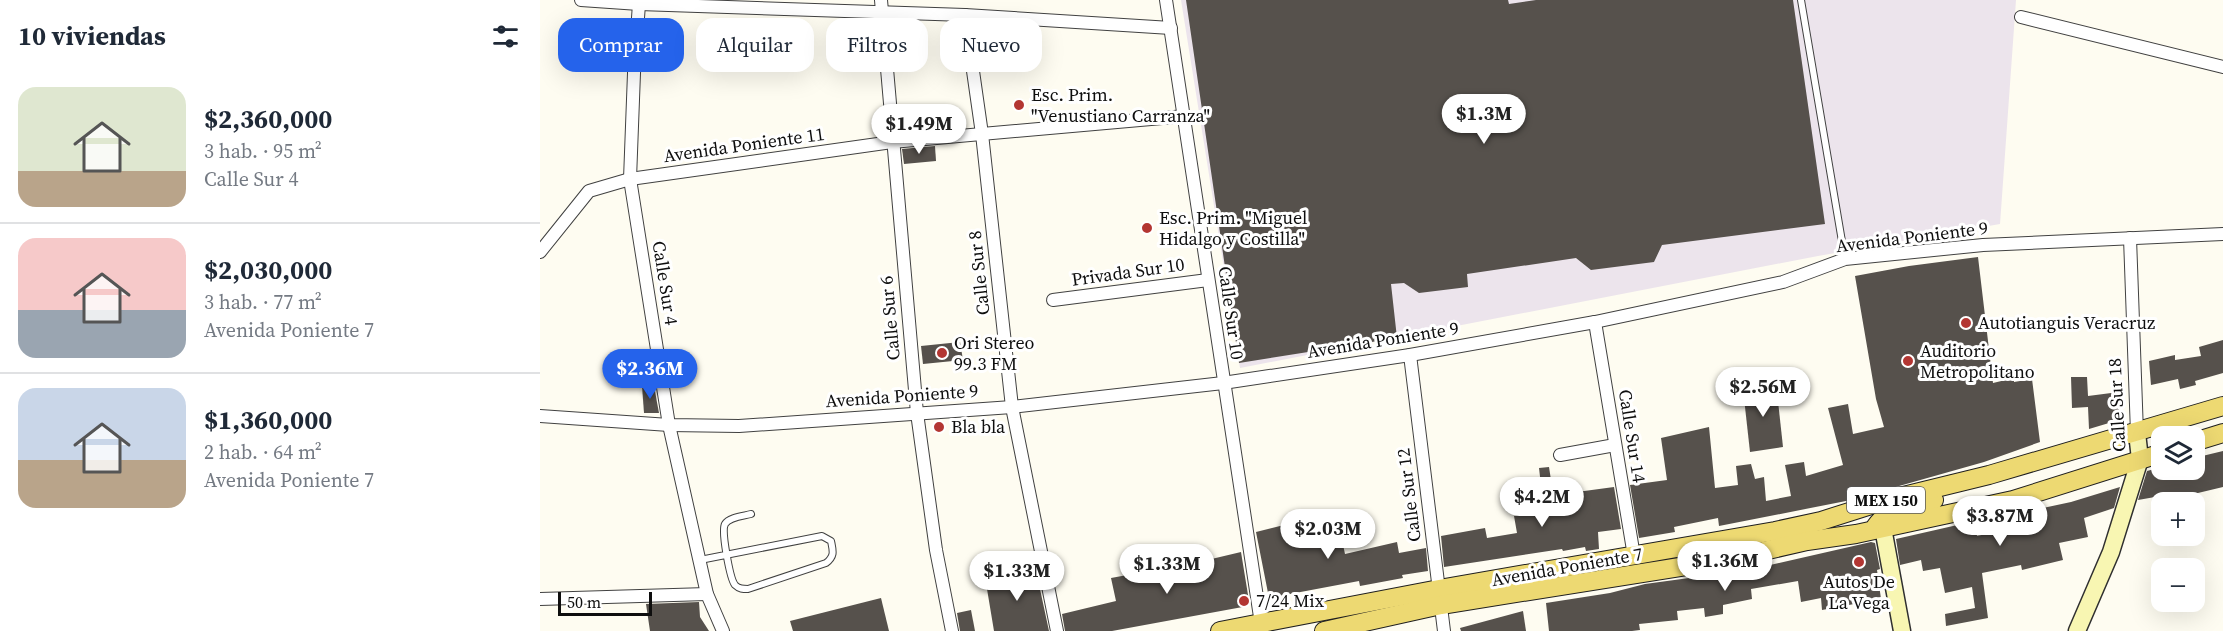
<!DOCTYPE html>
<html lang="es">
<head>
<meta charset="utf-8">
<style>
  :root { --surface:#fff; --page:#f6f6f7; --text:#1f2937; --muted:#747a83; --line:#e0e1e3; --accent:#2563eb }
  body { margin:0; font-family:"Source Serif 4",serif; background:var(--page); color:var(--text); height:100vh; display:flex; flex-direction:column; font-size:22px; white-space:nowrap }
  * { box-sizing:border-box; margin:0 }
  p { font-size:20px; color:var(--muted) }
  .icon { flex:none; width:33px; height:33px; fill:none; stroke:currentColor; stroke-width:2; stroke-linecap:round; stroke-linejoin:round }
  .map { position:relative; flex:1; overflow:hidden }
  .drawer { display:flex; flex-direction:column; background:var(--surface); width:540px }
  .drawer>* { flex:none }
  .guide { position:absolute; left:18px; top:18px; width:570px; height:54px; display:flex; gap:12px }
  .tools { position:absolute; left:1611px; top:426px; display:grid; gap:12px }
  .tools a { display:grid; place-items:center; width:54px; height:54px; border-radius:12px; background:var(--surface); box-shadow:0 6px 24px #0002; font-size:30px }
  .scale { position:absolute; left:18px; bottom:15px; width:94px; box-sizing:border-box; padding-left:6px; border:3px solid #0e0e0e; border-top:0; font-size:16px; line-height:21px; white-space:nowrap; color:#0e0e0e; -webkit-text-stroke:4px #fff; paint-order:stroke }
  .price { position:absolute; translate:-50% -51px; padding:0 14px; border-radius:21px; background:#fff; color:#222; font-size:20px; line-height:39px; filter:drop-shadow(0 2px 3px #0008) }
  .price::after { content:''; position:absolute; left:50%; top:36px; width:18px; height:14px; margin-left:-9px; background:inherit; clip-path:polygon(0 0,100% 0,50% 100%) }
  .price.selected { background:var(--accent); color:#fff }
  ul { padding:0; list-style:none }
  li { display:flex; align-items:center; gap:18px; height:150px; padding:0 18px }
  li+li { border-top:2px solid var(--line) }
  li span { display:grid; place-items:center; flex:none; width:168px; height:120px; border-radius:18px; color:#555 }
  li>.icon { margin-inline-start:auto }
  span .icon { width:72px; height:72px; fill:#fffc; stroke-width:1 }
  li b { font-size:26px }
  h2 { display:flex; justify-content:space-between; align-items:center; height:72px; padding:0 18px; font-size:26px }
  .pill { padding:0 21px; border-radius:18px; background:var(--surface); box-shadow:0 6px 24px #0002; font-size:21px; line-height:54px }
  .pill.selected { background:var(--accent); color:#fff }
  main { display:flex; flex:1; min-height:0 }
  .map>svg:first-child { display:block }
</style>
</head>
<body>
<main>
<section class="drawer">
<h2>10 viviendas<svg class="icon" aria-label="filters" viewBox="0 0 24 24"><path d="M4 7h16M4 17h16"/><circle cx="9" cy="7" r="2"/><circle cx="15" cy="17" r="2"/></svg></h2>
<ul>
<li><span style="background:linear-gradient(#dfe7d0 70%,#b9a48a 0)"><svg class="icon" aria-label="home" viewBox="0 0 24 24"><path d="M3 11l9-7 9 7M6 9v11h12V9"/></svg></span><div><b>$2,360,000</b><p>3 hab. · 95 m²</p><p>Calle Sur 4</p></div></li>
<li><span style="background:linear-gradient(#f6c9c9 60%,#9aa5b1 0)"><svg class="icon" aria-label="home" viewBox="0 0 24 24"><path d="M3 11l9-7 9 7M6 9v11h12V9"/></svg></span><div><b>$2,030,000</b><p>3 hab. · 77 m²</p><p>Avenida Poniente 7</p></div></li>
<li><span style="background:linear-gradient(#c9d6e8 60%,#b9a48a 0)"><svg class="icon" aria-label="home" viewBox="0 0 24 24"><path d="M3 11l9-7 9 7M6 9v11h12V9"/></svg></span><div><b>$1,360,000</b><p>2 hab. · 64 m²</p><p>Avenida Poniente 7</p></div></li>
</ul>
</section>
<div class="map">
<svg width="1683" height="631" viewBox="0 0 1683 631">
  <rect width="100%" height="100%" fill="#fefcf1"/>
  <!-- industrial -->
  <path fill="#ece4ec" d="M641,0H1476L1460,224L1278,256L700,368Z"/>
  <!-- building -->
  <g fill="#56514c">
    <path d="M646,0H968L969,4L996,0H1253L1285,224L1122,245L1114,262L1051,270L1036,258L927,274L928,287L879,293L864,283L851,284L857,338L699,363Z"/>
    <path d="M438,29L474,30L473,58L439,57Z"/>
    <path d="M395,146L396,161L364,164L362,149Z"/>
    <path d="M1438,257L1453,383L1474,378V382L1492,379L1500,442L1444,462L1306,501L1179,526L1178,518L1134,527L1135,532L1099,538L1090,485L1127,480L1121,438L1169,427L1175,488L1198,485L1196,466L1211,464L1215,479L1224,477L1226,501L1251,496L1245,465L1264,462L1266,476L1303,465L1288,408L1308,404L1313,434L1344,427L1336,399L1315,276L1369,266Z"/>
    <path d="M1683,340V373L1655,381L1656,385L1640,389L1638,379L1611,385L1609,361L1635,355V360L1661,356L1659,347Z"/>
    <path d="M420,342L423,360L383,364L381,346Z"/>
    <path d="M1531,377H1547L1548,396L1579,392V420L1549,429L1548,407L1532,408Z"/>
    <path d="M1236,383L1243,447L1210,452L1203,389Z"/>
    <path d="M102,386H114L119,413H104Z"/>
    <path d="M1683,451V487L1616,503L1615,497L1598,500L1607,471L1622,467V470H1654V458Z"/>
    <path d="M1009,467L1013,493L1021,492L1022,494L1074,487L1081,529L1058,532L1059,549L1046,551L1045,547L1023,551L1022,549L904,567L901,536L945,528L947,538L977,533L974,516L1004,511L999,468Z"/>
    <path d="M1580,487L1574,508L1544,518L1548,537L1519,543L1523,560L1482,570L1481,565L1442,573L1448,618L1406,626L1405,614L1435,608L1432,587L1405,593L1400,568L1383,571L1381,560L1360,565L1356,539L1435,521L1437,536L1464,530L1461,517L1531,502Z"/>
    <path d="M768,519L771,531L799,526L805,554L857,542L859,553L886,548L888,571L862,575L863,578L820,586L819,581L729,598L716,532Z"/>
    <path d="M1331,542L1335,543L1340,569L1337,570L1341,599L1282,610L1281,598L1261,602L1258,581L1211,589L1212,599L1183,605V614L1165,617L1164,608L1137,611L1138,620L1099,624L1100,630L1092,631H1009L1006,603L1070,593L1105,584L1208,570Z"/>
    <path d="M639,551L642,566L701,552L709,601L708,606L572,631H525L522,614L576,601L571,578L620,569L618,554Z"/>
    <path d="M495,566L509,631H454L445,577L484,570L483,568Z"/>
    <path d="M341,598L349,631H253L250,621Z"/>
    <path d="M159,602L160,617L169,631H110L106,604Z"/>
    <path d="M431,610L435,631H420L417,613Z"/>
    <path d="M983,611L986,631H921L920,628Z"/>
  </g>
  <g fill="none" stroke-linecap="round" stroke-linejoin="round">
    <defs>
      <g id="lane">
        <path d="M1261,0L1305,259"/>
        <path d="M160,560L282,536L291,541C293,551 295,556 286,563L208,589C203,589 199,589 195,585C190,579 181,531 185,524C189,517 204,516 211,514"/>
      </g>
      <g id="street">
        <path d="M41,0L99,4L425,15L631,28"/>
        <path d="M341,0L377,413L396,550L412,631"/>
        <path d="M626,0L722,630"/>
        <path d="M99,4L94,73L90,179L129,425L167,594L183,631"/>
        <path d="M425,15L442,134L472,407L517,631"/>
        <path d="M1481,17L1683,67"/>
        <path d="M1590,238L1597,433"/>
        <path d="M0,252L49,191L90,179L352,142L645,116"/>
        <path d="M513,300L668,280"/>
        <path d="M1055,322L1094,556"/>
        <path d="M870,355L904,631"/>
        <path d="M0,416L129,425L199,426L472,407L683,383L870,355L1055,322L1243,282L1305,259L1443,245L1683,234"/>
        <path d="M1020,455L1075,445"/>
        <path d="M0,599L167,594"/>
      </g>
      <g id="secondary">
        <path d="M1348,517L1343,528L1362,631"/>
        <path d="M1537,631L1571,552L1600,459L1597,433"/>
      </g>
      <g id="primary">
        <path d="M1654,442L1683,433"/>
        <path d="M1336,526C1347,509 1375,506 1394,500"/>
        <path d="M680,631L899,589L1235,531L1281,521L1347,500L1449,475L1683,406"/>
        <path d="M784,631L901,605L1184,560L1267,541L1316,534L1473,500L1622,453"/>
      </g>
    </defs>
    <!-- lane casing -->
    <use href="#lane" stroke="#414141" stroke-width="8"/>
    <!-- street casing -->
    <use href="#street" stroke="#414141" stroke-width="14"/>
    <!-- secondary casing -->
    <use href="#secondary" stroke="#303030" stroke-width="19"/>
    <!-- primary casing -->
    <use href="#primary" stroke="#1f1f1f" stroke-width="20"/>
    <!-- lane -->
    <use href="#lane" stroke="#fff" stroke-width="6"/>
    <!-- street -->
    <use href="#street" stroke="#fff" stroke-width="12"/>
    <!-- secondary -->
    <use href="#secondary" stroke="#f8f6b2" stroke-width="16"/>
    <!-- primary -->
    <use href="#primary" stroke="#edd972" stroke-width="18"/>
  </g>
  <!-- markers -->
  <g fill="#b33632" stroke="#fff" stroke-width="2">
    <circle cx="479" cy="105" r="6"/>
    <circle cx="607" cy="228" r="6"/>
    <circle cx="1426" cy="323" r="6"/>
    <circle cx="402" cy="353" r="6"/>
    <circle cx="1368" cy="361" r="6"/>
    <circle cx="399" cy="427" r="6"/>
    <circle cx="1319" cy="562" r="6"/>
    <circle cx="704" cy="601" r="6"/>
  </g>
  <g text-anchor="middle" stroke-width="6" stroke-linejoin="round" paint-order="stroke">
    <!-- shield labels -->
    <rect fill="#fff" stroke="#565656" stroke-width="1.5" x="1307" y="487" width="78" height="26" rx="4.5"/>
    <g font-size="16" font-weight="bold" fill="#0e0e0e">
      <text x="1346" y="506">MEX 150</text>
    </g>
    <!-- poi labels -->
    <g font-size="18" fill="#0e0e0e" stroke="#fff" text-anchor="start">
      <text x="491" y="101">Esc. Prim.<tspan x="491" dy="21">"Venustiano Carranza"</tspan></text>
      <text x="619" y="224">Esc. Prim. "Miguel<tspan x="619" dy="21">Hidalgo y Costilla"</tspan></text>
      <text x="1438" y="329">Autotianguis Veracruz</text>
      <text x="414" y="349">Ori Stereo<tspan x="414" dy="21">99.3 FM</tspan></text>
      <text x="1380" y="357">Auditorio<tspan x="1380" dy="21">Metropolitano</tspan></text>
      <text x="411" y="433">Bla bla</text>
      <text x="1319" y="588" text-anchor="middle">Autos De<tspan x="1319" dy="21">La Vega</tspan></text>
      <text x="716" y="607">7/24 Mix</text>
    </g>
    <!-- street labels -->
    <g font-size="18" fill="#0e0e0e" stroke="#fff">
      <text transform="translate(204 145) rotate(-8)" y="6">Avenida Poniente 11</text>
      <text transform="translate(1372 237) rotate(-7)" y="6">Avenida Poniente 9</text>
      <text transform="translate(588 272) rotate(-8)" y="6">Privada Sur 10</text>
      <text transform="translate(439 273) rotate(-96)" y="6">Calle Sur 8</text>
      <text transform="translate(125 283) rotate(81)" y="6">Calle Sur 4</text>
      <text transform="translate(691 313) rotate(82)" y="6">Calle Sur 10</text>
      <text transform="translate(350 318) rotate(-95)" y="6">Calle Sur 6</text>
      <text transform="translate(843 340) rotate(-9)" y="6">Avenida Poniente 9</text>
      <text transform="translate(362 396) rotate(-4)" y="6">Avenida Poniente 9</text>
      <text transform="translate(1577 405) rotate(-93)" y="6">Calle Sur 18</text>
      <text transform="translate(1092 436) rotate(81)" y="6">Calle Sur 14</text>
      <text transform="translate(869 495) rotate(-97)" y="6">Calle Sur 12</text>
      <text transform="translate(1027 567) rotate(-10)" y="6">Avenida Poniente 7</text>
    </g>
  </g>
</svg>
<div class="tools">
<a><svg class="icon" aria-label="layers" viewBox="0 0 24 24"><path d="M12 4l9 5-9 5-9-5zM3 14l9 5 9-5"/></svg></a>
<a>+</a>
<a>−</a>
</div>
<div class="scale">50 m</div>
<b class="price" style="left:944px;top:145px">$1.3M</b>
<b class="price" style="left:379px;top:155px">$1.49M</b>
<b class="price selected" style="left:110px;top:400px">$2.36M</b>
<b class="price" style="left:1223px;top:418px">$2.56M</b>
<b class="price" style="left:1002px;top:528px">$4.2M</b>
<b class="price" style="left:1460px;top:547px">$3.87M</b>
<b class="price" style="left:788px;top:560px">$2.03M</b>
<b class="price" style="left:1185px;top:592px">$1.36M</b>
<b class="price" style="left:627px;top:595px">$1.33M</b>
<b class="price" style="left:477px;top:602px">$1.33M</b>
<div class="guide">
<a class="pill selected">Comprar</a>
<a class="pill">Alquilar</a>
<a class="pill">Filtros</a>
<a class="pill">Nuevo</a>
</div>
</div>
</main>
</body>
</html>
